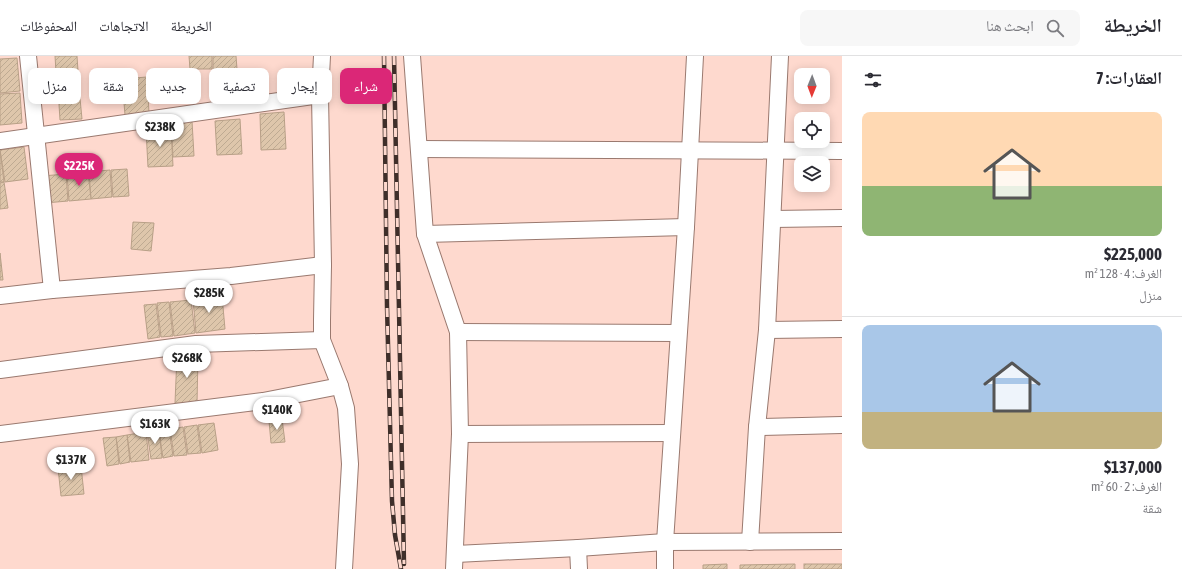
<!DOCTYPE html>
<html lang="ar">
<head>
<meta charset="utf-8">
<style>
  :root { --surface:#fff; --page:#f7f7f7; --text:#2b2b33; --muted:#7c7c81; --line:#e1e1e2; --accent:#db2777 }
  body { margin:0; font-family:"Asap Condensed","Noto Naskh Arabic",sans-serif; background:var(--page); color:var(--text); direction:rtl; height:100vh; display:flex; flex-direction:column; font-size:15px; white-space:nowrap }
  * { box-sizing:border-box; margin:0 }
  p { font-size:13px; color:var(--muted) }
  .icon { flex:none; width:22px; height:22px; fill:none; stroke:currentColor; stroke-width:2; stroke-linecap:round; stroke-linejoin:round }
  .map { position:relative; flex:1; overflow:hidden; direction:ltr }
  .details { display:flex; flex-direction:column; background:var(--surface); width:340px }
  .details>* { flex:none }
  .hud { position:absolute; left:12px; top:12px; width:380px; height:36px; direction:rtl; display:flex; gap:8px }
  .needle { width:26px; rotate:181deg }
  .controls { position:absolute; left:794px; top:12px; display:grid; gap:8px }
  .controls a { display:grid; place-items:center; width:36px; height:36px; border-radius:8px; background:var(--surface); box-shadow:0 2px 10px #0003; font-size:20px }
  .price { position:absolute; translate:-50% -34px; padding:0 9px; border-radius:14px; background:#fff; color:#222; font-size:13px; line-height:26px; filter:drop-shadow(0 1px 2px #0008) }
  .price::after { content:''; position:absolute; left:50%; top:24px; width:12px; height:9px; margin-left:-6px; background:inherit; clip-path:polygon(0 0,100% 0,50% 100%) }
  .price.on { background:var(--accent); color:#fff }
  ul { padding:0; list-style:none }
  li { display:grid; align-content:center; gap:8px; height:212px; padding:0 20px }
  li+li { border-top:1px solid var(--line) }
  li span { display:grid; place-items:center; height:124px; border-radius:8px; color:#555 }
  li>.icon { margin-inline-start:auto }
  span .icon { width:72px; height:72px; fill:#fffc; stroke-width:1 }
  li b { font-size:17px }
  h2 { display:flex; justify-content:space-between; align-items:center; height:48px; padding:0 20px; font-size:17px }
  .tag { padding:0 14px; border-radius:8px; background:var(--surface); box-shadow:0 2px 10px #0003; font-size:14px; line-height:36px }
  .tag.on { background:var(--accent); color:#fff }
  header { display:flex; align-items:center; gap:24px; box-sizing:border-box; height:56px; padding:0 20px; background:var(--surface); border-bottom:1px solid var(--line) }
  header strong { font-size:19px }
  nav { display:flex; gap:22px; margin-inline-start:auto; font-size:14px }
  .search { width:280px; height:36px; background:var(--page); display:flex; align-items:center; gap:10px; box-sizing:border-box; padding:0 14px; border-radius:8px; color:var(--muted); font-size:15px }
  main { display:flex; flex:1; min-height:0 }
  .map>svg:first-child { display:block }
</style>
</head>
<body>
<header>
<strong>الخريطة</strong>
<div class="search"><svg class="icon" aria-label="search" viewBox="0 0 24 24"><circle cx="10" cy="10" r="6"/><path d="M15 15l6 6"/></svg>ابحث هنا</div>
<nav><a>الخريطة</a><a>الاتجاهات</a><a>المحفوظات</a></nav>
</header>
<main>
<section class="details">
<h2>العقارات: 7<svg class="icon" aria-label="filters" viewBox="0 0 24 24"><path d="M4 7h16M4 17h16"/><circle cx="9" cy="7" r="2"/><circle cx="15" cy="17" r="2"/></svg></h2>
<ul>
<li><span style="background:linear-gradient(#ffd9b3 60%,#8fb573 0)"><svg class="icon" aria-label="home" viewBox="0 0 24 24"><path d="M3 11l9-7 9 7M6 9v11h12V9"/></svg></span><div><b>$225,000</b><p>الغرف: 4 · 128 m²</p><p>منزل</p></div></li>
<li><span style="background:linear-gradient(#a9c7e8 70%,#c2b280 0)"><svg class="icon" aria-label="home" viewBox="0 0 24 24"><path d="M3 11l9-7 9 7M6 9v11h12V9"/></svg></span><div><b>$137,000</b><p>الغرف: 2 · 60 m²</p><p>شقة</p></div></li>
</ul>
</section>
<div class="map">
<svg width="842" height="513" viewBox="0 0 842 513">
  <defs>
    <pattern id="building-hatch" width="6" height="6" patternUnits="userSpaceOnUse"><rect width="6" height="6" fill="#dec6ab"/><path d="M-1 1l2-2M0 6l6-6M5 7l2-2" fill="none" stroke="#beaa92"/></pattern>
  </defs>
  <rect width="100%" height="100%" fill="#fed9ce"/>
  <!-- building -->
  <g fill="url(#building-hatch)" stroke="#b8a087">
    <path d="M55,0H77L79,30L57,32Z"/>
    <path d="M189,0H212V13H190Z"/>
    <path d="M213,0H236L237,13H213Z"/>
    <path d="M17,2L20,35L0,37V3Z"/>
    <path d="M147,21L149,57L125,59L122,23Z"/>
    <path d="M79,32L82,63L60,64L58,33Z"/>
    <path d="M20,37L22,67L0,69V38Z"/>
    <path d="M284,56L286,93L261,94L260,58Z"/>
    <path d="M240,63L242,98L217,99L215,65Z"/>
    <path d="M192,65L194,100L173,101L171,66Z"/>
    <path d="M171,73L173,110L148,111L146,74Z"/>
    <path d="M24,91L28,123L5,126L0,94Z"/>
    <path d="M0,94L4,126H0Z"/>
    <path d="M127,113L129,140L113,141L111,114Z"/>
    <path d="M110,114L112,141L91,143L89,116Z"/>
    <path d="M88,116L91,143L69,145L67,118Z"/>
    <path d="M66,118L68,145L45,147L42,120Z"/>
    <path d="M4,126L8,152L0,153V127Z"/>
    <path d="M133,166L154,167L151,195L131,193Z"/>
    <path d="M0,197L3,224H0Z"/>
    <path d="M222,240L225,273L196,277L193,243Z"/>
    <path d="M191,244L195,277L174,280L170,246Z"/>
    <path d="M169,246L173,280L161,281L157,247Z"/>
    <path d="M156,248L160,281L148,283L144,249Z"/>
    <path d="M177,299H198L197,348L175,347Z"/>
    <path d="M282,363L285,386L271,387L269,365Z"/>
    <path d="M214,367L218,394L202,397L198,369Z"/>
    <path d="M197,369L201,397L188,398L184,371Z"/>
    <path d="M183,371L187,399L174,400L170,373Z"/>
    <path d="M169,373L173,400L163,402L159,375Z"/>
    <path d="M159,375L162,402L151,403L147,376Z"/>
    <path d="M146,376L149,404L131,406L127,379Z"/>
    <path d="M127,379L130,406L120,408L116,381Z"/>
    <path d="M116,381L119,408L107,410L103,382Z"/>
    <path d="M81,410L84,438L61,440L58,412Z"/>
    <path d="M727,508V513H703V509Z"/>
    <path d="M795,508V513H740V509Z"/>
    <rect x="804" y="508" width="38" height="5"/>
  </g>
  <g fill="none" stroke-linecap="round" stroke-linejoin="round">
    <defs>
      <g id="minor">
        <path d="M28,0L52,234"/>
        <path d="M322,0L320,39L323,209L322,264V284L340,330L346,352L350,408L344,513"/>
        <path d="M412,0L425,178L458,276L460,378L454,513"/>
        <path d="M0,85L320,39"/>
        <path d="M420,93L842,95"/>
        <path d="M773,163L842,162"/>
        <path d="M425,178L686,171"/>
        <path d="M0,240L52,234L231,220L323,209"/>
        <path d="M767,274L842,273"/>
        <path d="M458,276L678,277"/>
        <path d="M0,314L196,288L322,284"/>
        <path d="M757,371L842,369"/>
        <path d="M0,378L263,345L340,330"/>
        <path d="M460,378L672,377"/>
        <path d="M750,486L757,371L767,274L780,0"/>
        <path d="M578,492L579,513"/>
        <path d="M456,498L578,492L665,486L842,485"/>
        <path d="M665,513V486L686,171L695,0"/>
      </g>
    </defs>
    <!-- minor casing -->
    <use href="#minor" stroke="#9a796f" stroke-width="18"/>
    <!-- minor -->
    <use href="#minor" stroke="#fff" stroke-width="16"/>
    <defs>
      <g id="rail">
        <path d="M384,0L387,250L392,445L395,479L401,513"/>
        <path d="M394,0L404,508"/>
      </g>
    </defs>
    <!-- rail casing -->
    <use href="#rail" stroke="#3f2f2a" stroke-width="4.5"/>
    <!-- rail -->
    <use href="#rail" stroke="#fed9ce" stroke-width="3" stroke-dasharray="9" stroke-linecap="butt"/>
  </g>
</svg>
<div class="controls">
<a><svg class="needle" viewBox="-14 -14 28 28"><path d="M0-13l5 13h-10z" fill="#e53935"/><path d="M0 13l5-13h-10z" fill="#7c7c81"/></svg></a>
<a><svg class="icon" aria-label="locate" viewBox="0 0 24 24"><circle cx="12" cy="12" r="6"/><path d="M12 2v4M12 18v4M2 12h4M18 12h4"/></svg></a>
<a><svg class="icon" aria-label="layers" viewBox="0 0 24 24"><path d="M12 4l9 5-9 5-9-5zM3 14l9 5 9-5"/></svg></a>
</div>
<b class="price" style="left:160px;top:92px">$238K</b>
<b class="price on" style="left:79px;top:131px">$225K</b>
<b class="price" style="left:209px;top:258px">$285K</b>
<b class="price" style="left:187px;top:323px">$268K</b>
<b class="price" style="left:277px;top:375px">$140K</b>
<b class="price" style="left:155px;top:389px">$163K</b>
<b class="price" style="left:71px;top:425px">$137K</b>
<div class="hud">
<a class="tag on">شراء</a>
<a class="tag">إيجار</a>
<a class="tag">تصفية</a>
<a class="tag">جديد</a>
<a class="tag">شقة</a>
<a class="tag">منزل</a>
</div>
</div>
</main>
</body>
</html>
